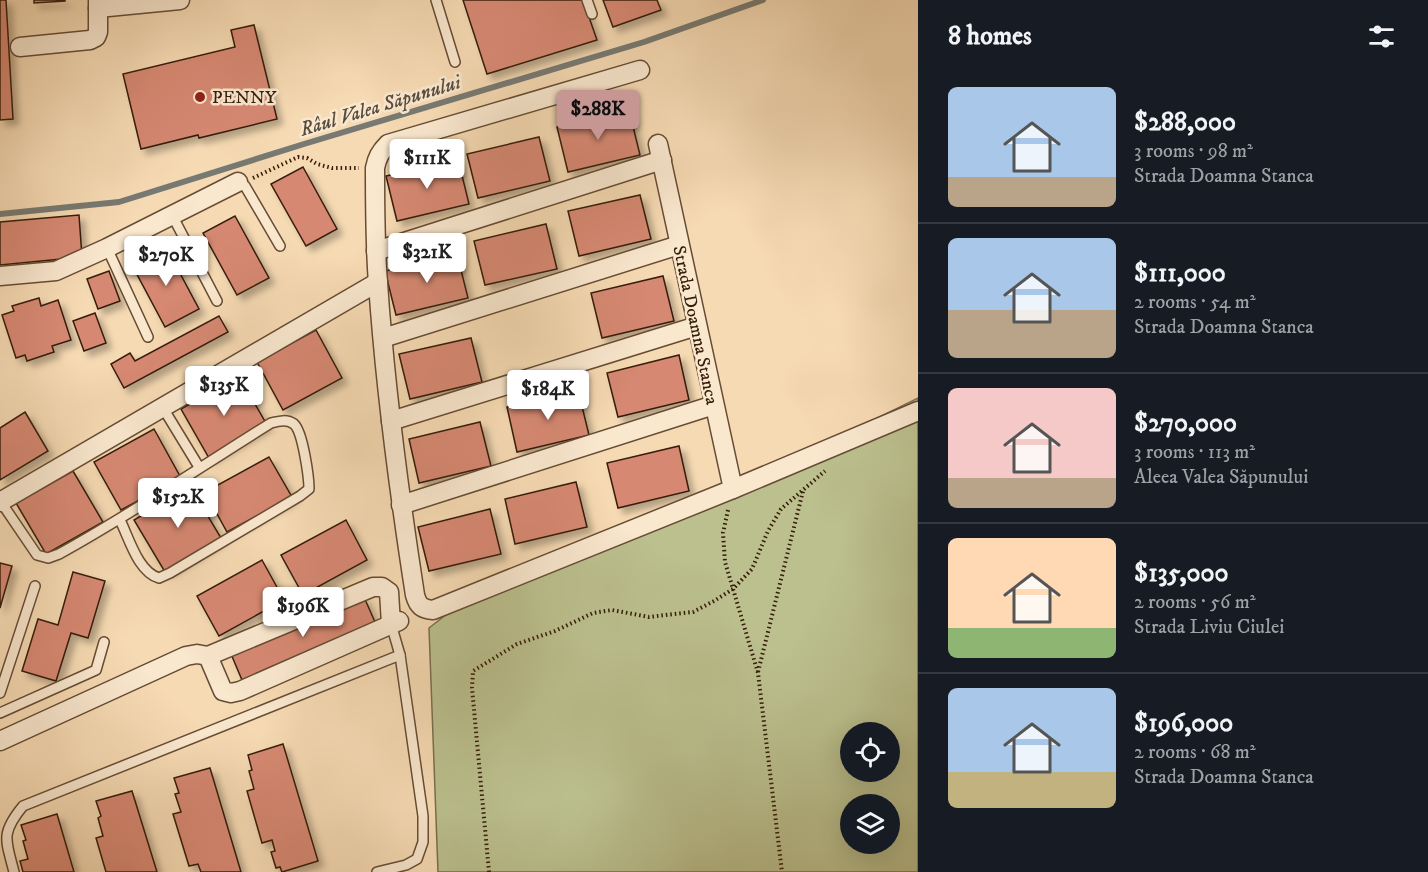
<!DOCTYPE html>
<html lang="en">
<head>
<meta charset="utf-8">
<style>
  :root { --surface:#171b24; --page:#242831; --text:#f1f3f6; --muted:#9ea1a6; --line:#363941; --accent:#c59692 }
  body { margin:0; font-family:"IM FELL DW Pica",serif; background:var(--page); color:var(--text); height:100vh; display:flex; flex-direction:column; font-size:22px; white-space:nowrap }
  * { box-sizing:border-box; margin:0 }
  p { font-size:20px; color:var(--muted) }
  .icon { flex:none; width:33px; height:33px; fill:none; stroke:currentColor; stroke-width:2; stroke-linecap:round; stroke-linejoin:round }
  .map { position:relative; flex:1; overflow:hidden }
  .panel { display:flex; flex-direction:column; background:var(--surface); width:510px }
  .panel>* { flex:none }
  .tools { position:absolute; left:840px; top:722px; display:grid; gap:12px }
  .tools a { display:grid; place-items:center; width:60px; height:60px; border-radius:50%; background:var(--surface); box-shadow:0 6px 24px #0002; font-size:30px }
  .price { position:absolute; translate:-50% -51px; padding:0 14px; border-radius:6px; background:#fff; color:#222; font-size:20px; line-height:39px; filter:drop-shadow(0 2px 3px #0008) }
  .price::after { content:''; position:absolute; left:50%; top:36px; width:18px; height:14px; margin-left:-9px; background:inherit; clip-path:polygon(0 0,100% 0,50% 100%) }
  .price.current { background:var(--accent); color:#111 }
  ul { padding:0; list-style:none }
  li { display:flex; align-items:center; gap:18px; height:150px; padding:0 30px }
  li+li { border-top:2px solid var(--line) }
  li span { display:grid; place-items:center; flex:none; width:168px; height:120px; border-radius:9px; color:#555 }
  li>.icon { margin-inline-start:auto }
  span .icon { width:72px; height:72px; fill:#fffc; stroke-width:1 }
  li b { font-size:26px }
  h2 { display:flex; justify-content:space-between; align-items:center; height:72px; padding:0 30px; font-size:26px }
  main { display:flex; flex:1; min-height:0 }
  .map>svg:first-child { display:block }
</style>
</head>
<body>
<main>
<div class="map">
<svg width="918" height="872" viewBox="0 0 918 872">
  <defs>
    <filter id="shadow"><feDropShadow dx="5.5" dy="5.5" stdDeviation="3" flood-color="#0004"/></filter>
  </defs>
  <rect width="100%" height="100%" fill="#f6dab3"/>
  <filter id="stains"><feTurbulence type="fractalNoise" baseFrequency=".00333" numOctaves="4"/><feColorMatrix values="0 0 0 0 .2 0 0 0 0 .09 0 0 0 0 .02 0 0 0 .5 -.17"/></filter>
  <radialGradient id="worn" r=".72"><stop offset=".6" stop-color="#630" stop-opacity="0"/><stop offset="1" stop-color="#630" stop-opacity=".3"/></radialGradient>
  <!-- green -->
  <path fill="#bbc08e" stroke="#786e4c" stroke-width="1.5" fill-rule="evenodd" d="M918,398V872H438L429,628L456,607L733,489ZM850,732H890V771H850ZM850,804H890V843H850Z"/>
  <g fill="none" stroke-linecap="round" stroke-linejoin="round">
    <!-- stream -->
    <path stroke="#777972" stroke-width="6" d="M0,214L119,202L304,144L644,42L763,0"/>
  </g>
  <!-- building -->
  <g fill="#d68872" stroke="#361d0a" stroke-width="1.5" filter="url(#shadow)">
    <path d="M0,0H6L13,119L0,120Z"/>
    <path d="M34,0H65V1L34,3Z"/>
    <path d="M463,0H583L597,40L487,74Z"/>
    <path d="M603,0H657L661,10L613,27Z"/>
    <path d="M254,25L277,119L199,138L198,135L141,149L123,74L235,47L231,30Z"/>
    <path d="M629,110L640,155L568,172L557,127Z"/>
    <path d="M539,137L550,181L478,198L467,154Z"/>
    <path d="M458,159L469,204L397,221L386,176Z"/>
    <path d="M303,167L337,229L306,246L271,184Z"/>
    <path d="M640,195L651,239L579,256L568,211Z"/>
    <path d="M79,215L82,257L0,265V222Z"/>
    <path d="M235,216L269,278L237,295L203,233Z"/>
    <path d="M546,224L557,269L485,285L474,241Z"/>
    <path d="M166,247L199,309L165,327L132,265Z"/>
    <path d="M457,254L468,298L396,315L385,271Z"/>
    <path d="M109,271L120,301L98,309L87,279Z"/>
    <path d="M663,276L674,321L602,338L591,293Z"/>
    <path d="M39,298L41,306L58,300L71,340L52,346L54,352L27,361L25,355L16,358L2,315L14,311L12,306Z"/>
    <path d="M95,313L106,343L84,351L73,321Z"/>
    <path d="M219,316L228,332L124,388L111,364L130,353L135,361Z"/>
    <path d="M316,330L342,378L283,410L257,362Z"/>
    <path d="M471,338L482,382L410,399L399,354Z"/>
    <path d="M679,355L689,400L618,417L607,373Z"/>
    <path d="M239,376L267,425L209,458L181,409Z"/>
    <path d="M578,390L589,435L517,452L507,407Z"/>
    <path d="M25,412L48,451L0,480V428Z"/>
    <path d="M480,422L491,466L419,483L409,439Z"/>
    <path d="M154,429L181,478L121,510L94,462Z"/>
    <path d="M679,446L689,491L618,508L607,463Z"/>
    <path d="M269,457L292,497L227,532L205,492Z"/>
    <path d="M73,471L103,522L46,554L16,503Z"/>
    <path d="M576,482L587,527L515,544L505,499Z"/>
    <path d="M190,486L221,538L165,572L134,520Z"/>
    <path d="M490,509L501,554L429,571L418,527Z"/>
    <path d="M346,520L367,560L303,595L281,555Z"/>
    <path d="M262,560L284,600L219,636L197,596Z"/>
    <path d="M0,563L12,566L0,608Z"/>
    <path d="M73,572L105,581L88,638L71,633L56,681L22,671L38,619L58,625Z"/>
    <path d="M364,597L375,622L242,680L231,654Z"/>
    <path d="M283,744L318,861L282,872L280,867L276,868L271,852L275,851L272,840L262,843L247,791L254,789L249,771L252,770L248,755Z"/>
    <path d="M210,768L241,872H201L198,864L189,866L173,814L181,812L175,794L179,793L174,778Z"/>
    <path d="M132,791L157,872H106L96,838L103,836L98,818L101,816L96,801Z"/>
    <path d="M57,814L74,872H23L20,861L28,859L23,841L26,840L21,825Z"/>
  </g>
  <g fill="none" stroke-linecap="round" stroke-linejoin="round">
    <defs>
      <g id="service">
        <path d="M436,0L455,62"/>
        <path d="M587,0L592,14"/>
        <path d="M238,182L245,186L280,246"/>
        <path d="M172,215L217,301"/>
        <path d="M107,248L148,337"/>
        <path d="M163,408L199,467"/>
        <path d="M1,502L37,555L48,558L59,554C132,514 200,467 271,423C279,421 287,419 294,424C303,432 309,478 309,489L300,496L170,573L159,578C138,572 129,538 120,520"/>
        <path d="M391,624L400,655"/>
        <path d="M0,693L35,586"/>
        <path d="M0,713L96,670L104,642"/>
        <path d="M14,872C6,840 0,834 23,806L400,655L423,816V842L417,859L406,865L377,872"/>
      </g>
      <g id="minor">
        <path d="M98,8L180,0"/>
        <path d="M20,47L90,40L96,37L98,32V0"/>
        <path d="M640,70L388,144C380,152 377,158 375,168C375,206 375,245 378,283C385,387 399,492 415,595C418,606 422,609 433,610L733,489L658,144"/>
        <path d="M376,251L662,160"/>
        <path d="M0,276L56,271L107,248L238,182"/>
        <path d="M383,338L679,245"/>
        <path d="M391,421L697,326"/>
        <path d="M733,489L918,411"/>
        <path d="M0,502L378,282"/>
        <path d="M401,505L714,405"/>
        <path d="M208,656L373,587H382L389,592L391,624"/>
        <path d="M0,741L186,656L197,654L208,656L223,691L231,693L240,691L399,621"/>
      </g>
    </defs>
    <!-- service casing -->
    <use href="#service" stroke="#664c34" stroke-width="12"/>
    <!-- minor casing -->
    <use href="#minor" stroke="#664c34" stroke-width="21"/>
    <!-- path -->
    <g stroke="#361d0a" stroke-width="4" stroke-dasharray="1.5 3" stroke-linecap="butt">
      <path d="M253,178L298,157L307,158L317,164L332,168H359"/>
      <path d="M728,510L723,533L725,562L758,673L782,872"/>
      <path d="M758,672L803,491"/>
      <path d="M489,872L472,688L473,671L517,644L555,631L593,613L612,610L649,617L674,614L693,612L714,601L733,589L752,569L768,531L781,509L825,471"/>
    </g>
    <!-- service -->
    <use href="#service" stroke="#f9e7ce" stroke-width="9"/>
    <!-- minor -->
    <use href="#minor" stroke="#f9e7ce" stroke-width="18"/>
  </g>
  <!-- markers -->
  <circle fill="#8f2418" stroke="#f9e7ce" stroke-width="2" cx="200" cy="97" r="6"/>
  <g text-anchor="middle" stroke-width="5" stroke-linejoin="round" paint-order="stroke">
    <!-- poi labels -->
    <g font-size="18" fill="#361d0a" stroke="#f9e7ce" text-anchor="start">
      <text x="212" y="103">PENNY</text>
    </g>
    <!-- street labels -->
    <g font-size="18" fill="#361d0a" stroke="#f9e7ce">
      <text transform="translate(696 325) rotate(78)" y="6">Strada Doamna Stanca</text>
    </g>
    <!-- water labels -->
    <g font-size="20" font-style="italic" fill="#574b3e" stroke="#f9e7ce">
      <text transform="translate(380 105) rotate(-17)" y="7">Râul Valea Săpunului</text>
    </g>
  </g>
  <rect width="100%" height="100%" filter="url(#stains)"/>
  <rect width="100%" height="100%" fill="url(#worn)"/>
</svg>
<div class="tools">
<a><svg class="icon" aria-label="locate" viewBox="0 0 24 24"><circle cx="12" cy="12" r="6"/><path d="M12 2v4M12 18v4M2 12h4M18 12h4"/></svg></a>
<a><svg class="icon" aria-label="layers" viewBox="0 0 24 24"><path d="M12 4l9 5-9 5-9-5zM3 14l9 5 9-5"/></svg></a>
</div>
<b class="price current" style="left:598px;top:141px">$288K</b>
<b class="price" style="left:427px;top:190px">$111K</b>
<b class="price" style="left:427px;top:284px">$321K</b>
<b class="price" style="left:166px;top:287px">$270K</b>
<b class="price" style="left:224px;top:417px">$135K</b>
<b class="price" style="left:548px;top:421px">$184K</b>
<b class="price" style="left:178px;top:529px">$152K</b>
<b class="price" style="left:303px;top:638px">$196K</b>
</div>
<section class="panel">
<h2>8 homes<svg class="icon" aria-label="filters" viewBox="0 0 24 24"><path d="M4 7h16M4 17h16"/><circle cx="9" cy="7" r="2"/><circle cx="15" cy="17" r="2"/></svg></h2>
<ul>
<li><span style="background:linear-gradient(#a9c7e8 75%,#b9a48a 0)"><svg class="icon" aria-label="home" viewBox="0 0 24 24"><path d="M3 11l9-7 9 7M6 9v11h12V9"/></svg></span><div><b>$288,000</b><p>3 rooms · 98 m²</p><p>Strada Doamna Stanca</p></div></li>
<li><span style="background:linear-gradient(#a9c7e8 60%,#b9a48a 0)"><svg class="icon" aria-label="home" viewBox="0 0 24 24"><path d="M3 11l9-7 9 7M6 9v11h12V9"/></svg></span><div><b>$111,000</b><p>2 rooms · 54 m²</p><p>Strada Doamna Stanca</p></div></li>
<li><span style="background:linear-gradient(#f6c9c9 75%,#b9a48a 0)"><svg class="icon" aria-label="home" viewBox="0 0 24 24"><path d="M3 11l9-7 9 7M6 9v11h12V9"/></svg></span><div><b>$270,000</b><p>3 rooms · 113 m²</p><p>Aleea Valea Săpunului</p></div></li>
<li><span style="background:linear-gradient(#ffd9b3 75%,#8fb573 0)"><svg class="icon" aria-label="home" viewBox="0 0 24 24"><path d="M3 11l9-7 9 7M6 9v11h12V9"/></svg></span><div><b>$135,000</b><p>2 rooms · 56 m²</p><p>Strada Liviu Ciulei</p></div></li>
<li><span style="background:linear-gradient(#a9c7e8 70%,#c2b280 0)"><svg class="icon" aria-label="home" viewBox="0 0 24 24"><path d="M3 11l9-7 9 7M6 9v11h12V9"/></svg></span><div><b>$196,000</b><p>2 rooms · 68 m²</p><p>Strada Doamna Stanca</p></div></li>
</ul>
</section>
</main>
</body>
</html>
